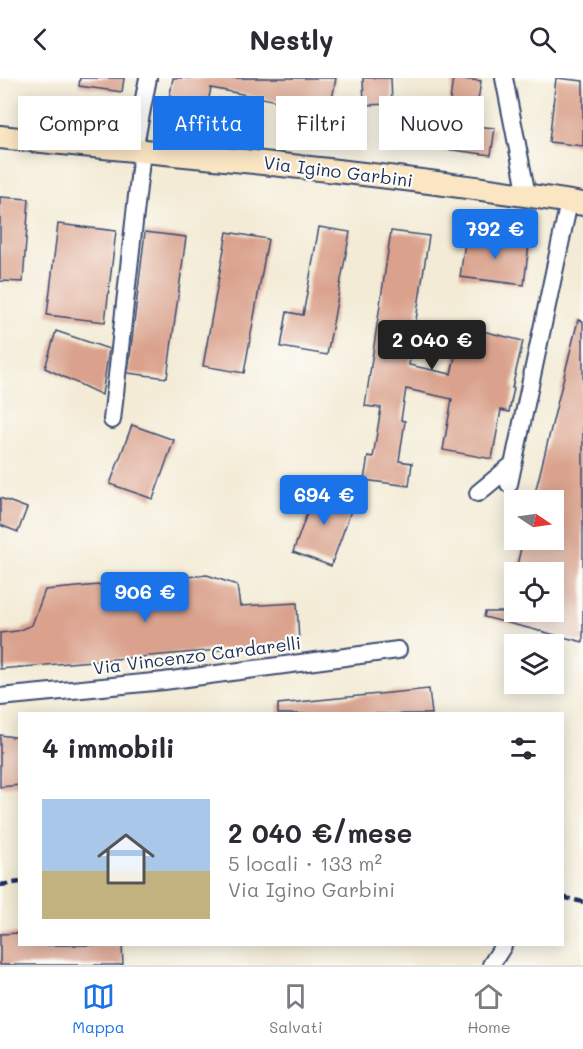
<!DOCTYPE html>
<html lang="it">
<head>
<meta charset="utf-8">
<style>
  :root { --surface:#fff; --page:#f2f2f3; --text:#2b2b33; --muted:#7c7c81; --line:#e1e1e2; --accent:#1a73e8 }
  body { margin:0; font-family:Mali,sans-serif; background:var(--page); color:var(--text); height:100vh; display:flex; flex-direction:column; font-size:22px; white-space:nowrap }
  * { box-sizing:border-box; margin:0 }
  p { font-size:20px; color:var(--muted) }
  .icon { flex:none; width:33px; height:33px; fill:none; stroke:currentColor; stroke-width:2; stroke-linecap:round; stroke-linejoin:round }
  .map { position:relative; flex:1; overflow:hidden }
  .side { position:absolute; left:18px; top:634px; width:546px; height:234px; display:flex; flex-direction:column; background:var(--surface); border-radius:0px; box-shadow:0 3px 15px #0003 }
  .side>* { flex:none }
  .guide { position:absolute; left:18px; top:18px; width:548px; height:54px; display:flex; gap:12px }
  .needle { width:39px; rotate:103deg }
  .controls { position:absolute; left:504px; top:412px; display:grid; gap:12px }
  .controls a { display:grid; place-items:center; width:60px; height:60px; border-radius:0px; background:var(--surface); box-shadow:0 3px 15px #0003; font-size:30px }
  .price { position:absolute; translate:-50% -51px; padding:0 14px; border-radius:6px; background:var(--accent); color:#fff; font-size:20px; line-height:39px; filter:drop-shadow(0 2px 3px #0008) }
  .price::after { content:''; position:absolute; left:50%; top:36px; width:18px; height:14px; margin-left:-9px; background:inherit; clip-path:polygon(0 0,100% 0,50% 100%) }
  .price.on { background:#222; color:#fff }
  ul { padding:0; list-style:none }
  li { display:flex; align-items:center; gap:18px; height:150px; padding:0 24px }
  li+li { border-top:2px solid var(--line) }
  li span { display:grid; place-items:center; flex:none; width:168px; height:120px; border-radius:0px; color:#555 }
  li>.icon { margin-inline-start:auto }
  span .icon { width:72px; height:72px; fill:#fffc; stroke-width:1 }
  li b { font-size:26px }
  h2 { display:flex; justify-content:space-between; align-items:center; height:72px; padding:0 24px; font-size:26px }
  .pill { padding:0 21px; border-radius:0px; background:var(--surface); box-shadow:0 3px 15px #0003; font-size:21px; line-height:54px }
  .pill.on { background:var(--accent); color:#fff }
  header { display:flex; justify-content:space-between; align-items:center; height:78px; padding:0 24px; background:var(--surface); font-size:27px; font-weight:700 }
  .menu { display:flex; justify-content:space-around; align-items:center; height:84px; border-top:2px solid var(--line); background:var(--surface); font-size:16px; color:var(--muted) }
  .menu a { display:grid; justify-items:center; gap:3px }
  .menu .on { color:var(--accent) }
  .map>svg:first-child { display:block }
</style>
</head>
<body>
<header><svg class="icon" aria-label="back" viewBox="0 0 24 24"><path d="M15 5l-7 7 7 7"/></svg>Nestly<svg class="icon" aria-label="search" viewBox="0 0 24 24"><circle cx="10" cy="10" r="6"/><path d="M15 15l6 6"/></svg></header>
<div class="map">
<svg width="583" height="887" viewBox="0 0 583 887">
  <rect width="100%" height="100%" fill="#fdfcf7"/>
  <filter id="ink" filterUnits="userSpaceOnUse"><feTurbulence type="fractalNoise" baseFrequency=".0167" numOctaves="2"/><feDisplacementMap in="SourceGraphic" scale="12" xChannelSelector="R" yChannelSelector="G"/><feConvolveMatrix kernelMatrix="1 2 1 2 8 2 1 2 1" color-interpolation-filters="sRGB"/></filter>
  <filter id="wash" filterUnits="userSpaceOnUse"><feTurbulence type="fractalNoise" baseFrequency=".008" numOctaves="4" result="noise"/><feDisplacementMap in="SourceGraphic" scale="24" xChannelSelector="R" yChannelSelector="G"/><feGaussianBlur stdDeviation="1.35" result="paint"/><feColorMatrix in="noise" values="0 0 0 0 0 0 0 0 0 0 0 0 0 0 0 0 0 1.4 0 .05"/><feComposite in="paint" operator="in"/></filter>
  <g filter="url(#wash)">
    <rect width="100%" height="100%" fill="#f3ebd6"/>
    <g id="blocks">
      <!-- building -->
      <g fill="#daa28d">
        <path d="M80,0H124L122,14L79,8Z"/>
        <path d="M173,0H336L329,38L286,30L287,25L211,10L207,29L169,21Z"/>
        <path d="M363,0H391L392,26L364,27Z"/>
        <path d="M453,0L481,3L474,48L495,50L491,77L414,67L418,41L447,44Z"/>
        <path d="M556,0L583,3V68L549,64Z"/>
        <path d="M0,119L29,121L23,204L0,203Z"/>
        <path d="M58,146L116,153L105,244L47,237Z"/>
        <path d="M319,149L350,154L327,277L281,269L287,234L303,237Z"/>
        <path d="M391,153L429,158L409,287L451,296L462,248L523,263L512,310H514L509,334L501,332L492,381L443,372L452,321L406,311L401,342L405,343L399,383L412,385L409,408L364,402L368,378L373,379L381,330L365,328Z"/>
        <path d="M145,154L186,159L167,300L128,295Z"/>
        <path d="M227,154L268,161L244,295L203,288Z"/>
        <path d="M466,157L529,166L524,207L460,199Z"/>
        <path d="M578,242L583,243V564L484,539L485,534H554V495H515L523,462H554V423H533Z"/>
        <path d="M56,253L109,271L102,317L45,290Z"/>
        <path d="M132,347L174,362L153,421L110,406Z"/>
        <path d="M317,408L355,422L331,488L293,474Z"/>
        <path d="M0,420L27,430L18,454L0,447Z"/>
        <path d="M207,497L237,507L240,528L297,525L299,565L0,591V555L17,553L32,547L45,512Z"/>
        <path d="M429,611L432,636H278V626Z"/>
        <path d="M0,657L20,660V707L0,709Z"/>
        <path d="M20,855V867H122L123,887H0V856Z"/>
      </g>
    </g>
  </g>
  <g filter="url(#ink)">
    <use href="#blocks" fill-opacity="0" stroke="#3b4b70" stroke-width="1.5"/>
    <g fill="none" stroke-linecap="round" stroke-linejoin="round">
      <defs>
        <g id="street">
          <path d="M504,0L527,117"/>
          <path d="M134,72L148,0"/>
          <path d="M112,342L142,73"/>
          <path d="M509,406L569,124"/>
          <path d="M478,415L512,387"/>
          <path d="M0,619L164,603L398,572"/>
          <path d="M491,887L503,868"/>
        </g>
        <path id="secondary" d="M0,59C194,78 390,95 583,126"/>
      </defs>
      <!-- street casing -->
      <use href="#street" stroke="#3b4b70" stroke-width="20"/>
      <!-- secondary casing -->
      <use href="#secondary" stroke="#3b4b70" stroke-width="26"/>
      <!-- street -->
      <use href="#street" stroke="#fff" stroke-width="16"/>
      <!-- secondary -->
      <use href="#secondary" stroke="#fbe6c4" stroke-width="22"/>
      <!-- rail -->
      <g stroke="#1b2f5e" stroke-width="4.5" stroke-dasharray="9 4.5" stroke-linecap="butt">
        <path d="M0,807L20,804"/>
        <path d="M562,819L583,824"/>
      </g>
    </g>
  </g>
  <g text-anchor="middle" stroke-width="4.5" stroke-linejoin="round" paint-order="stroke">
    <!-- street labels -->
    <g font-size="18" fill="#1b2f5e" stroke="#fdfcf7">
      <text transform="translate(338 94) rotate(7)" y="6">Via Igino Garbini</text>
      <text transform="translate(197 578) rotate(-7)" y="6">Via Vincenzo Cardarelli</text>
    </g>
  </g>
</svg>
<div class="controls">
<a><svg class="needle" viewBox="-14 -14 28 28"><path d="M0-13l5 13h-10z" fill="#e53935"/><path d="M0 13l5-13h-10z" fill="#7c7c81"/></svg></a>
<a><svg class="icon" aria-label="locate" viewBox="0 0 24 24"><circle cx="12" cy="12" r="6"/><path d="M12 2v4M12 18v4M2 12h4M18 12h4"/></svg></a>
<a><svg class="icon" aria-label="layers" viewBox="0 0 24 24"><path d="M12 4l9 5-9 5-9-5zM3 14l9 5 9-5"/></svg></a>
</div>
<b class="price" style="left:495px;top:182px">792 €</b>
<b class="price on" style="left:432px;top:293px">2 040 €</b>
<b class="price" style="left:324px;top:448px">694 €</b>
<b class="price" style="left:145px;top:545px">906 €</b>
<div class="guide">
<a class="pill">Compra</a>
<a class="pill on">Affitta</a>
<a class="pill">Filtri</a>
<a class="pill">Nuovo</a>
</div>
<section class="side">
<h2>4 immobili<svg class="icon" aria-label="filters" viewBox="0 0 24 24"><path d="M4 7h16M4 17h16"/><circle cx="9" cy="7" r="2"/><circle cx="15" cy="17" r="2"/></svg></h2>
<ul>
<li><span style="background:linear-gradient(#a9c7e8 60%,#c2b280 0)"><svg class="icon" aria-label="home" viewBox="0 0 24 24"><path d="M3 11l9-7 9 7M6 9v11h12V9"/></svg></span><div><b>2 040 €/mese</b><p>5 locali · 133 m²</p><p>Via Igino Garbini</p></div></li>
</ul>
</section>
</div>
<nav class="menu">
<a class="on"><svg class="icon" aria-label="map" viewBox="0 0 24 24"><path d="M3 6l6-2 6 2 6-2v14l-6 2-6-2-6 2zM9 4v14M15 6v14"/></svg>Mappa</a>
<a><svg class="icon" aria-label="saved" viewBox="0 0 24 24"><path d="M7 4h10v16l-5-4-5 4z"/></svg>Salvati</a>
<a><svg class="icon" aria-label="home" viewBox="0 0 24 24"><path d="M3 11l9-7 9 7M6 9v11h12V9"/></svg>Home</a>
</nav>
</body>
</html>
